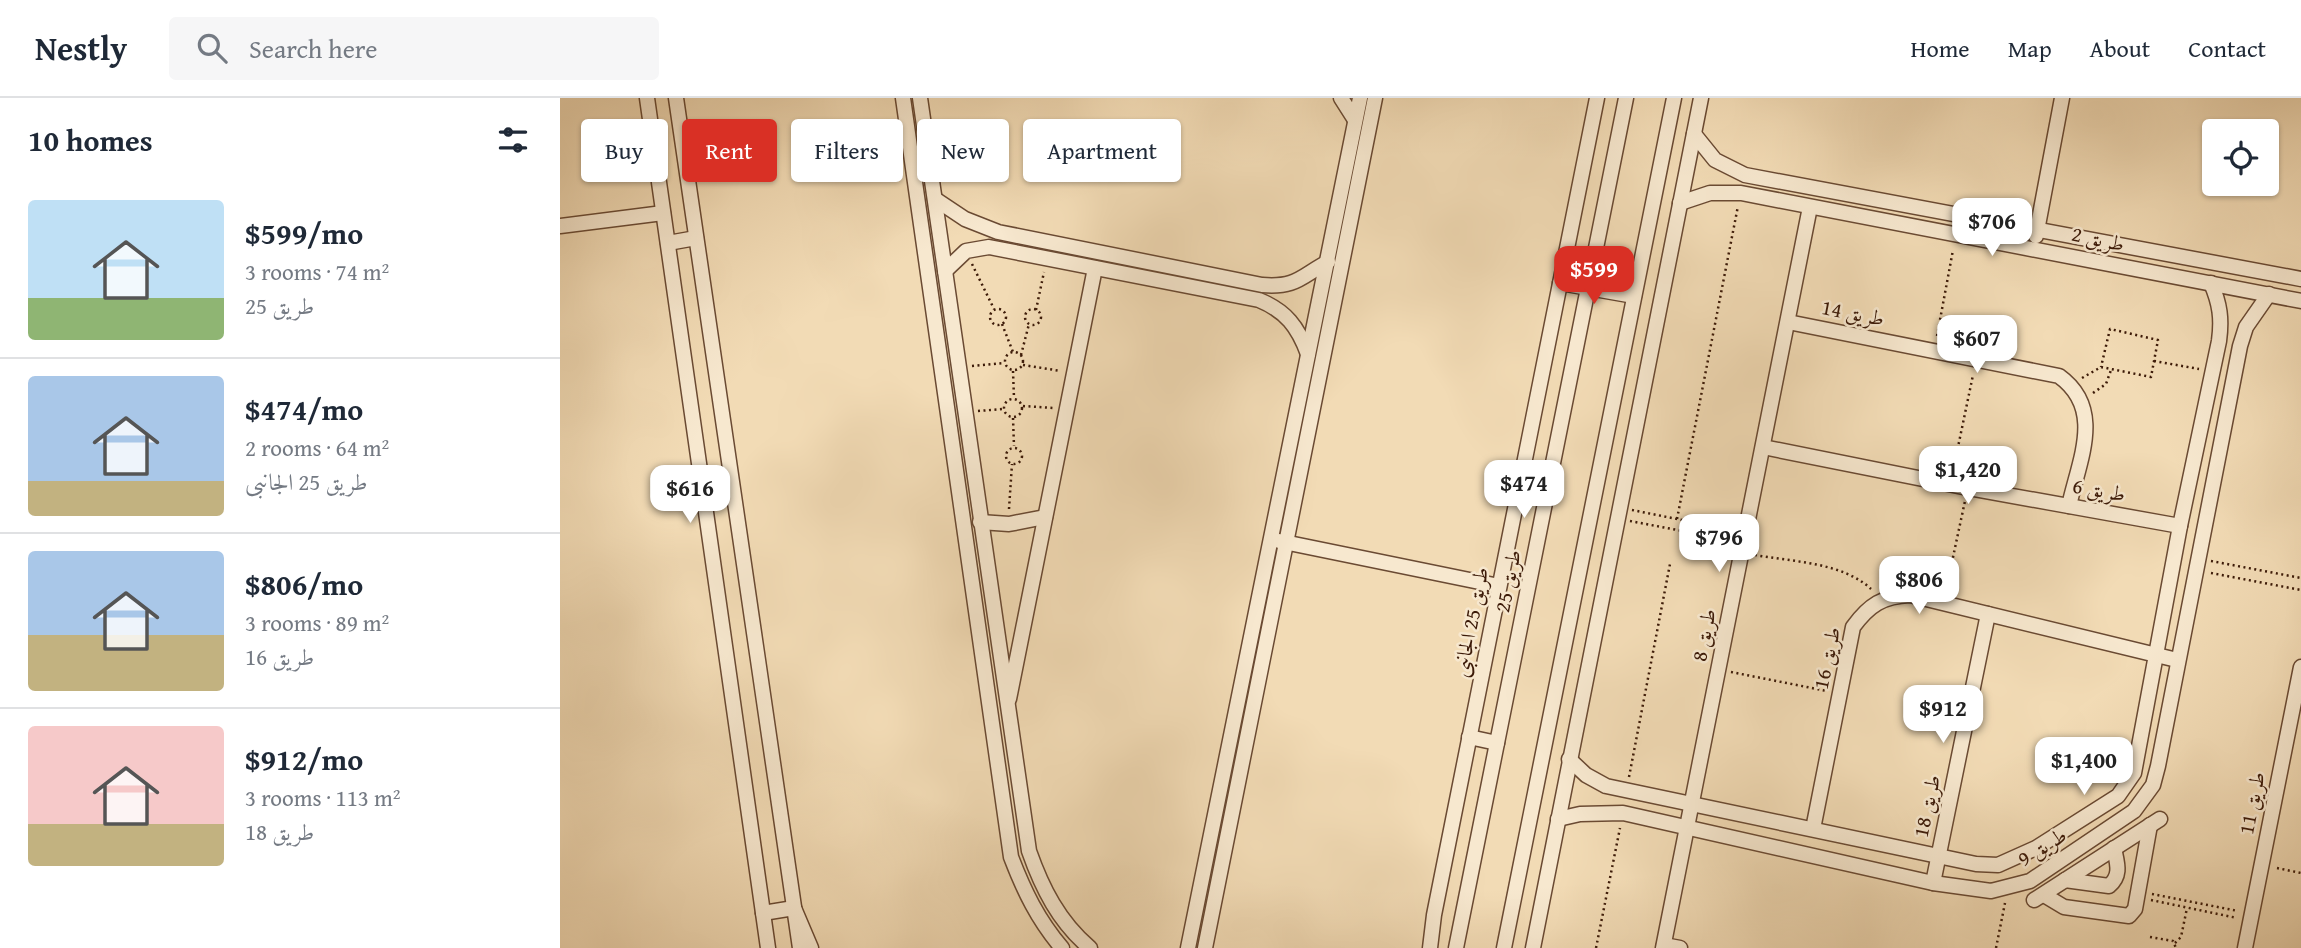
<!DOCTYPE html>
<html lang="en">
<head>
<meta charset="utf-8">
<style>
  :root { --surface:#fff; --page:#f6f6f7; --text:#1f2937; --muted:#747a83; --line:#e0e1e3; --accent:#d93025 }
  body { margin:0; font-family:"Gentium Book Plus",Amiri,serif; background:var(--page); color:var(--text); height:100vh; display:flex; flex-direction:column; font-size:26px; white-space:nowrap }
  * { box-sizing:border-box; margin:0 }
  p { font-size:23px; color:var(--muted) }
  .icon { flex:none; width:38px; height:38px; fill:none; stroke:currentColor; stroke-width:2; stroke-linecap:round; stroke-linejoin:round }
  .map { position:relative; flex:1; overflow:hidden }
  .drawer { display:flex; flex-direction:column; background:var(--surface); width:560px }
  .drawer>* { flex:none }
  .hud { position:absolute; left:21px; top:21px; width:665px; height:63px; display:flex; gap:14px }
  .tools { position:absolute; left:1642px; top:21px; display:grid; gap:14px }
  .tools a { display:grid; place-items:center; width:77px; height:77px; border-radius:7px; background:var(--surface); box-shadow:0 2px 5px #0004; font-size:35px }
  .price { position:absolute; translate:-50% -60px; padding:0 16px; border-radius:14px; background:#fff; color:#222; font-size:23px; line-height:46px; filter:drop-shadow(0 2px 4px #0008) }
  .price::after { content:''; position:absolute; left:50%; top:42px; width:21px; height:16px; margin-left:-10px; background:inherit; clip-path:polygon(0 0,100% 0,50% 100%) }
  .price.active { background:var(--accent); color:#fff }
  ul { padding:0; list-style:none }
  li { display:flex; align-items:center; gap:21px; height:175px; padding:0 28px }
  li+li { border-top:2px solid var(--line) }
  li span { display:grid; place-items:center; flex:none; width:196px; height:140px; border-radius:7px; color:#555 }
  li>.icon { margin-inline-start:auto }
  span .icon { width:84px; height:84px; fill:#fffc; stroke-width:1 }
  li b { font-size:30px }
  h2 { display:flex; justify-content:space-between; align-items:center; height:84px; padding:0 28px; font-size:30px }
  .tag { padding:0 24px; border-radius:7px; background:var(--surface); box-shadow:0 2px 5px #0004; font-size:24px; line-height:63px }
  .tag.active { background:var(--accent); color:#fff }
  header { display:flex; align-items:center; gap:42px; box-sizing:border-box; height:98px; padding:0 35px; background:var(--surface); border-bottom:2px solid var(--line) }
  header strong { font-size:33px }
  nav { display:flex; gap:38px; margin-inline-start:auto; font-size:24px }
  .search { width:490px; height:63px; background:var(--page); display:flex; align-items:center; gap:18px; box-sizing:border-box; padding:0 24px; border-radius:7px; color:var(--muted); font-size:26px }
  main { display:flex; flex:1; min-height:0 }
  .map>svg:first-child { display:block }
</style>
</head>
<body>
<header>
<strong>Nestly</strong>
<div class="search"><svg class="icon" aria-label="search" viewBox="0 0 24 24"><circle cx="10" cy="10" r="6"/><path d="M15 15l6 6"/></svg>Search here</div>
<nav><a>Home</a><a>Map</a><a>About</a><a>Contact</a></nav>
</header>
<main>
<section class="drawer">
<h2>10 homes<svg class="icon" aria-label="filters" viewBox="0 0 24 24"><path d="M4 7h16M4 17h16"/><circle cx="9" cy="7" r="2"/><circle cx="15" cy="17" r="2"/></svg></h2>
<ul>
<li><span style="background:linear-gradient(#bfe0f5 70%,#8fb573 0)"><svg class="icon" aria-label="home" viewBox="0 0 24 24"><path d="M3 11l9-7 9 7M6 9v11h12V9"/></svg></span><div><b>$599/mo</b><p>3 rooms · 74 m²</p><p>طريق 25</p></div></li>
<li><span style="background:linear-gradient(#a9c7e8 75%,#c2b280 0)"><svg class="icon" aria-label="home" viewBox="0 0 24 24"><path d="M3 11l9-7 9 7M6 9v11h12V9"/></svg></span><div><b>$474/mo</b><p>2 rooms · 64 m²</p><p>طريق 25 الجانبى</p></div></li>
<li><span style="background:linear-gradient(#a9c7e8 60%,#c2b280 0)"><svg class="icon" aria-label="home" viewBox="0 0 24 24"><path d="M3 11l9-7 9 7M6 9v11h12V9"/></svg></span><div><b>$806/mo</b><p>3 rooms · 89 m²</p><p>طريق 16</p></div></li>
<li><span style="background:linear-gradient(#f6c9c9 70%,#c2b280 0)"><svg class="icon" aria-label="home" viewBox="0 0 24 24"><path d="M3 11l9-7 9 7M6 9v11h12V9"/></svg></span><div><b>$912/mo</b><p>3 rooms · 113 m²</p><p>طريق 18</p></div></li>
</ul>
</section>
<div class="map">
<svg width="1741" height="850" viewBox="0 0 1741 850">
  <rect width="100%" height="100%" fill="#f2dbb5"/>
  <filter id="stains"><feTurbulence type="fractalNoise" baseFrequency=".00286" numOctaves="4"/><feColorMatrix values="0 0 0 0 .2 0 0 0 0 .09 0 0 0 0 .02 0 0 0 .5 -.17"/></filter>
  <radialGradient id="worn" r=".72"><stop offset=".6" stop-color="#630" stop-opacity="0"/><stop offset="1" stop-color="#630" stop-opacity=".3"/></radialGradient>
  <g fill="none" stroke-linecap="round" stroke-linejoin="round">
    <defs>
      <g id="minor">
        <path d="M87,0L208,850"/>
        <path d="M116,0L240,850"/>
        <path d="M343,0L451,759C464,793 478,822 502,850"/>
        <path d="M360,0L469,753C482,790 499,824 530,850"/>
        <path d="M781,0L795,22"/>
        <path d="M1134,36L1155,62L1185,77L1741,181"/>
        <path d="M375,101L405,121L438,134L702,187C737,190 741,178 768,164"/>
        <path d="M1120,105L1150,95H1181L1741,203"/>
        <path d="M0,128L103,115"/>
        <path d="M1476,138L1502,0"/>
        <path d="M108,145L136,140"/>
        <path d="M385,173L406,153L429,149L699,202C726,213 738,229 748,256"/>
        <path d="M1000,185L1074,198"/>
        <path d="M1228,224L1499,278C1545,311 1519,362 1509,408"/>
        <path d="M1203,349L1408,390L1620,428"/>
        <path d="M420,424L449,426L485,419"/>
        <path d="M719,443L939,488"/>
        <path d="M449,601L535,170"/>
        <path d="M909,639L937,645"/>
        <path d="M1009,661L1026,677L1046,688L1416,766L1438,767L1476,750L1558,698L1574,675L1620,428L1659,243C1662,221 1660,206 1651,185"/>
        <path d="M998,721L1020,716L1063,715L1373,785L1431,793L1470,783L1574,713L1593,687L1598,668L1680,248L1686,229L1709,196"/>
        <path d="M1253,731L1293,529C1309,507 1323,498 1350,497L1617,562"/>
        <path d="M1505,782L1549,788C1562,777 1557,765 1554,750"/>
        <path d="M1373,785L1428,516"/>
        <path d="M1484,797L1504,809L1569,818L1575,811L1590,727"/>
        <path d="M1474,802L1600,721"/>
        <path d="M203,815L234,810L251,850"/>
        <path d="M1104,847L1120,850"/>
        <path d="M628,850L800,0"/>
        <path d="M645,850L815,0"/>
        <path d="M870,850L874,817L1037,0"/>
        <path d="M896,850L1066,0"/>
        <path d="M944,850L1114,0"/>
        <path d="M973,850L1141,0"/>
        <path d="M1103,850L1250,109"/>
        <path d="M1685,850L1741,569"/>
      </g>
    </defs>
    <!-- minor casing -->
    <use href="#minor" stroke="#6a4a33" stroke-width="17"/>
    <!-- path -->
    <g stroke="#3c1a08" stroke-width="2.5" stroke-dasharray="2 3.5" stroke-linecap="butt">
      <path d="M412,166L434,211"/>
      <circle cx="438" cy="219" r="8"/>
      <circle cx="473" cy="219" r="8"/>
      <path d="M476,212L484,174"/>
      <path d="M442,226L453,254"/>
      <path d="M1377,238L1393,152"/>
      <circle cx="454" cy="263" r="9"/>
      <path d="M461,257L469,226"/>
      <path d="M1594,263L1639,271"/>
      <path d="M463,267L501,273"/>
      <path d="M412,268L444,265"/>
      <path d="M453,273L454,300"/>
      <path d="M1522,280L1541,269L1591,279L1598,242L1550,231L1541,269"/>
      <path d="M1533,295L1546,286L1551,272"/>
      <circle cx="453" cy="310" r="9"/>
      <path d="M463,308L494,310"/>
      <path d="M418,313L443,311"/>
      <path d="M453,320L454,348"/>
      <circle cx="454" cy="358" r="8"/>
      <path d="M1393,373L1413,277"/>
      <path d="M449,411L452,366"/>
      <path d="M1072,412L1172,432"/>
      <path d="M1117,421L1178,108"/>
      <path d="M1070,423L1170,442"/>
      <path d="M1195,457C1233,464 1282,464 1311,491"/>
      <path d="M1651,463L1741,480"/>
      <path d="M1651,475L1741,492"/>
      <path d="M1386,492L1405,403"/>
      <path d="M1171,574L1267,593"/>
      <path d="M1069,679L1110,466"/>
      <path d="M1717,770L1741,775"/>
      <path d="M1592,796L1678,813"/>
      <path d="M1591,802L1677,820"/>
      <path d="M1590,839L1613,843L1616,850"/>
      <path d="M1615,845L1621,839L1627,810"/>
      <path d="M1036,850L1060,730"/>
      <path d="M1436,850L1445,805"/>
    </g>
    <!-- minor -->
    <use href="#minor" stroke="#f7e8cf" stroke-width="14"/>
  </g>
  <g text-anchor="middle" stroke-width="5" stroke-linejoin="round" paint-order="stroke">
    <!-- street labels -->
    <g font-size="21" fill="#3c1a08" stroke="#f7e8cf">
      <text transform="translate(1538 141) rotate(12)" y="7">طريق 2</text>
      <text transform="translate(1293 215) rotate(11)" y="7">طريق 14</text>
      <text transform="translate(1539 392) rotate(10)" y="7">طريق 6</text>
      <text transform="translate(948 483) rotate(-79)" y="7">طريق 25</text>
      <text transform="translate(911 524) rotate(-79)" y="7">طريق 25 الجانبى</text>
      <text transform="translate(1144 537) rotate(-79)" y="7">طريق 8</text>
      <text transform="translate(1267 560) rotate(-78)" y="7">طريق 16</text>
      <text transform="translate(1692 705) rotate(-79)" y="7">طريق 11</text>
      <text transform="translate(1367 708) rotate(-78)" y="7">طريق 18</text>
      <text transform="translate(1482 749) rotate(-32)" y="7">طريق 9</text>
    </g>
  </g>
  <rect width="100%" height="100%" filter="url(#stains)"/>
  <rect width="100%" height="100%" fill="url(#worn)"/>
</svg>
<div class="tools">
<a><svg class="icon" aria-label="locate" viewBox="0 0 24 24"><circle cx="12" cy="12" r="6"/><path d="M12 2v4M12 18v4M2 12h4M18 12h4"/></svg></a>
</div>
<b class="price" style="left:1432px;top:160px">$706</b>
<b class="price active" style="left:1034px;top:208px">$599</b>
<b class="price" style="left:1417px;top:277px">$607</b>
<b class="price" style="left:1408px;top:408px">$1,420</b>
<b class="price" style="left:964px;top:422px">$474</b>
<b class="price" style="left:130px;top:427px">$616</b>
<b class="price" style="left:1159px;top:476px">$796</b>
<b class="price" style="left:1359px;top:518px">$806</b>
<b class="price" style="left:1383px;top:647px">$912</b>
<b class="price" style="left:1524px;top:699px">$1,400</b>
<div class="hud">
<a class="tag">Buy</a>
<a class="tag active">Rent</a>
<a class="tag">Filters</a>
<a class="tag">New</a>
<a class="tag">Apartment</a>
</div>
</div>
</main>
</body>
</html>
